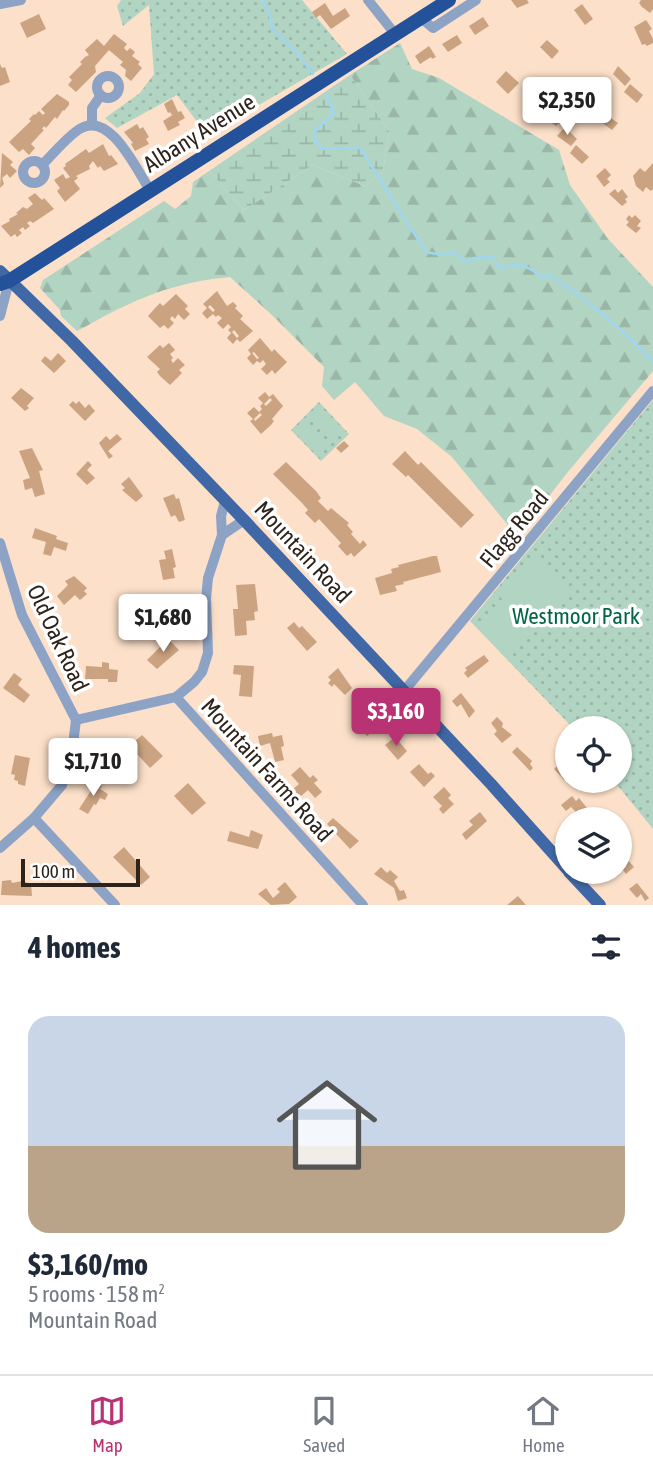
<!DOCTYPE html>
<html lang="en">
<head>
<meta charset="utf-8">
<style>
  :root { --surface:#fff; --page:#f6f6f7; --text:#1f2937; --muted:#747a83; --line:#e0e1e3; --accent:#b93273 }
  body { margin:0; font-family:"Asap Condensed",sans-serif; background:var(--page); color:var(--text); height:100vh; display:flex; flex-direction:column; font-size:26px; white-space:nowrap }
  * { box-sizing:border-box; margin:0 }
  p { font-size:23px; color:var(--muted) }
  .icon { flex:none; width:38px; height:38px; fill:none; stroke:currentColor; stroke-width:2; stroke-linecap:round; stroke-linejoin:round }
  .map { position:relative; height:905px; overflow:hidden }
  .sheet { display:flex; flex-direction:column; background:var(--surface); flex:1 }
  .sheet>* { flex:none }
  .controls { position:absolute; left:555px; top:716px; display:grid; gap:14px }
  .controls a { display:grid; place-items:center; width:77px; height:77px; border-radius:50%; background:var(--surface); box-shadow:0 2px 5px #0004; font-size:35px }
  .scale { position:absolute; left:21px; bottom:18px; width:119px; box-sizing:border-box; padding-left:7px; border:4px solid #2d231b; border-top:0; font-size:19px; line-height:24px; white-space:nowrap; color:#2d231b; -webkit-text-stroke:5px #fff; paint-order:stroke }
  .price { position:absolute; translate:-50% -60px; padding:0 16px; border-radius:7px; background:#fff; color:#222; font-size:23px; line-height:46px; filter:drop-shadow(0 2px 4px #0008) }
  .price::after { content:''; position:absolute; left:50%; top:42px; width:21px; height:16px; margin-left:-10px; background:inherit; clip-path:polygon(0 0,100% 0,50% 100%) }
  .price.active { background:var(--accent); color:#fff }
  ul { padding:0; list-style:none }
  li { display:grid; align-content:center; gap:14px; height:371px; padding:0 28px }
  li+li { border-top:2px solid var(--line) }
  li span { display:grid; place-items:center; height:217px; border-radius:21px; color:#555 }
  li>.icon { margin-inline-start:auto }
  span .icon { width:126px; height:126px; fill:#fffc; stroke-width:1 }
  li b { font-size:30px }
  h2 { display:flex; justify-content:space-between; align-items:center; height:84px; padding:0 28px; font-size:30px }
  .tabs { display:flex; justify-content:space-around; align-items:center; height:98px; border-top:2px solid var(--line); background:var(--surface); font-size:19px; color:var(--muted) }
  .tabs a { display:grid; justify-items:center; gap:4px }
  .tabs .active { color:var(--accent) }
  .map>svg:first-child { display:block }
</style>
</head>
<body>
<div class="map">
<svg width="653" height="905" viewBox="0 0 653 905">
  <defs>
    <pattern id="grass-dots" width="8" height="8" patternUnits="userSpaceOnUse" patternTransform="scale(1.75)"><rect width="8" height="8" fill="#b2d4c3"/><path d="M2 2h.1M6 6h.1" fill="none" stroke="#99b6a7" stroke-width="1.8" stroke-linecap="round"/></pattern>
    <pattern id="forest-firs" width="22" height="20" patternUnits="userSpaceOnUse" patternTransform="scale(1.75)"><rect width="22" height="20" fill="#b2d4c3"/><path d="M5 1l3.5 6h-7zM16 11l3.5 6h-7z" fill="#99b6a7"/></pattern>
    <pattern id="wetland-marsh" width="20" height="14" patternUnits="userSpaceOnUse" patternTransform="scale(1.75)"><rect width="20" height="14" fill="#b2d4c3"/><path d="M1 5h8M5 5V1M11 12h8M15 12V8" fill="none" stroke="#99b6a7"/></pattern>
  </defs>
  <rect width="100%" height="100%" fill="#fce0c9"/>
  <!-- grass -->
  <g fill="url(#grass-dots)">
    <path d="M121,0H302L347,54L207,135L177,95L117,128L105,118L140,93L154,74L149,5L123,26L117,6Z"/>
    <path d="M653,400V829L614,781L620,780V728H573L470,621Z"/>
    <path d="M319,402L349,434L321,461L291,430Z"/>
  </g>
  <!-- forest -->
  <path fill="url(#forest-firs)" d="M400,43L412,69L439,78L559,150L570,185L608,239L653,287V371L567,473L495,566L492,561L507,524L452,457L417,429L384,416L355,382L334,400L322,386L324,367L273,316L230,277C194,280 157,290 125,306C108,313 93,323 77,331L61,316L60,310L40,288L43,280L164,201L175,209L191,196L193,182L209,171L244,210L313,165L365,186L383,172L389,131L350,75Z"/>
  <!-- wetland -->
  <path fill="url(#wetland-marsh)" d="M350,75L389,131L383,172L365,186L313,165L244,210L209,171Z"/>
  <!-- garden -->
  <g fill="#b2d4c3">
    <path d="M321,410L341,431L331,440L312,419Z"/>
    <path d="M308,424L327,444L318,453L298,433Z"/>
    <path d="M535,555L569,592L546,611L507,656L481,629L504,601L500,597Z"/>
  </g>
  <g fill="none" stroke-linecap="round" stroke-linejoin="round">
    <!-- stream -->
    <g stroke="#9fd6f1" stroke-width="2.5">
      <path d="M262,0L270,15L272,28L297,53L313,74"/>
      <path d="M326,94L334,113L314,132L316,140L322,149L360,148L426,252L442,255L455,252L464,262L474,258L492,257L501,268C519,262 529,266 543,278L550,275C587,300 623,329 653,363"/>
    </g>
  </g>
  <!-- building -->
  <g fill="#cba380">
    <path d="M511,0H527L529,3L517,8Z"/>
    <path d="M641,0H653V9L650,13L642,7L639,3Z"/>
    <path d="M325,3L333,16L345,8L350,16L331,29L320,15L316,18L312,12Z"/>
    <path d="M582,4L593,19L585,25L574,10Z"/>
    <path d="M39,14L46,29L27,38L20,23Z"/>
    <path d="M483,17L489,26L475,35L469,26Z"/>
    <path d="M646,20L652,29L649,31L653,39V43L647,46L645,44L642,45L634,27Z"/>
    <path d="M114,34L127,44L124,48L127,51L130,48L135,52L132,56L140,62L138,64L142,68L131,81L125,76L126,70L120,65L123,62L109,50L95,66L96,72L76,92L68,85L72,80L69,77L82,64L80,62L85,57L89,55L85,50L97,39L104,46Z"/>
    <path d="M457,35L462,43L448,52L442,44Z"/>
    <path d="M547,40L559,51L552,59L540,47Z"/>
    <path d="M429,46L436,57L432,59L431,57L420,64L415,56Z"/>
    <path d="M0,64L2,68L5,67L10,82L0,86Z"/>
    <path d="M618,66L631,79L625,86L613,74Z"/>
    <path d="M506,71L519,83L508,94L496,82Z"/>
    <path d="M630,84L643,95L637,103L624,92Z"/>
    <path d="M57,94L69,102V105L64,111L63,110L57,119L55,117L46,128L44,126L42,129L44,130L31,144L35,148L29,155L23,149L19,152L9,142L31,121L29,119L34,114L35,115L39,111L43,115L45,113L41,109Z"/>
    <path d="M594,95L606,107L599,114L588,102Z"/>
    <path d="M578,97L585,103L574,116L566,108Z"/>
    <path d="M172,99L178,112L181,111L185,118L178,122L180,125L168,131L163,121L177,112L172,115L170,112L168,113L164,104Z"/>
    <path d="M561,108L567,115L556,126L549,121Z"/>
    <path d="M604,113L618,123L612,130L598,120Z"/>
    <path d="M137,124L140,129L143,127L149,137L146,139L149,144L135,151L131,144L133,143L124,132Z"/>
    <path d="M565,127L577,139L571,146L557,136Z"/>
    <path d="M103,144L109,156L111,155L118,164L104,171L100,166L98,168L93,161L89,166L90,169L76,176L78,178L74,181L80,189L65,202L57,191L60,188L54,180L63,174L66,179L70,177L63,168L66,166L65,164L86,149L89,153Z"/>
    <path d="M576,145L589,157L582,164L570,153Z"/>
    <path d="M2,153L13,162L10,165L17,171L10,178L7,174L2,178L4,184L0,188Z"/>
    <path d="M653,163V189L651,191L646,187L643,192L636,186L633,176L640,168L645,172Z"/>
    <path d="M605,168L611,175L607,179L610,182L604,187L596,176Z"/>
    <path d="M615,189L618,193L622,189L628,197L625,199L627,202L622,206L609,194Z"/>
    <path d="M35,193L42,200L44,198L54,209L33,223L30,221L27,223L30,226L25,230L23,227L19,230L22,233L17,237L15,234L11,237L1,226L10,221L9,219L18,214L16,213L23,207L27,209L33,204L28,198Z"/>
    <path d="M629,215L632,218L635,215L641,221L637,226L641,228L636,233L626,225L629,222L626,219Z"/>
    <path d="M217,291L227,306L233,302L237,306L235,308L243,316L240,319L253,331L240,342L237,339L233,344L227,338L232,332L237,338L239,336L234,330L231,333L228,330L231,327L228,324L223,329L217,323L222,318L218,315L216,317L213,314L207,319L202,313L208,307L213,312L215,310L210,305L207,308L203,304Z"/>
    <path d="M176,294L188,306L185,309L190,314L184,320L178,314L175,319L172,316L170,319L174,323L168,329L164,325L160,328L148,316L157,306L160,303L163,306Z"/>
    <path d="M260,338L272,352L274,349L287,362L275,374L272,370L267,375L261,369L266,364L263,360L260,363L257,361L253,365L247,358L252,353L257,359L259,358L254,352L251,354L248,350Z"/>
    <path d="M169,343L175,350L170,354L173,358L171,360L173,363L178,358L185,365L179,370L182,373L170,385L160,376L157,372L160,369L147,357L160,345L163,348Z"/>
    <path d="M58,353L66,361L54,373L41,361L45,356L51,361Z"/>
    <path d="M21,388L34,398L27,406L29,408L25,411L11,398Z"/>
    <path d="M265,392L270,398L264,404L266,406L272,400L269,397L273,394L283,406L272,419L274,421L271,425L261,434L250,421L253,419L247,413L254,407L260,413L254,419L255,421L262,415L259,412L262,409L260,406L263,403L258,398Z"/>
    <path d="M73,401L76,404L79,401L85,408L89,404L95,411L85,421L69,405Z"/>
    <path d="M117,434L122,439L108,451L113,456L109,459L99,443L106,436L110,440Z"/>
    <path d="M344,441L349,446L341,453L336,448Z"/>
    <path d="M32,448L43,470L39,471L45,494L35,497L32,488L25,490L23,480L30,478L19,451Z"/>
    <path d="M405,451L418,465L421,462L474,515L461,528L408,475L406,477L392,464Z"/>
    <path d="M88,461L92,465L87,470L95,478L87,485L76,474Z"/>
    <path d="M286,462L316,491L321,498L318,501L328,511L331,508L349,523L347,525L353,532L351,534L360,544L363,540L367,545L354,557L351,553L347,556L338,546L341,543L319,519L315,523L305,513L308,510L302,503L273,474Z"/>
    <path d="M129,477L143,496L136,502L122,490L125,488L121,484Z"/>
    <path d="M174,494L176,499L179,498L185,520L179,522L175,515L171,517L163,498Z"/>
    <path d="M35,528L57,536L56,539L68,543L66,551L54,547L51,556L43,554L46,542L32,538Z"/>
    <path d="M172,549L176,567L173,568L175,578L163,580L159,560L166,559L164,551Z"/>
    <path d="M433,556H437L441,572L403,582L404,584L395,586L397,591L380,595L375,578L392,573L391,569L399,567L398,565Z"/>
    <path d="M74,576L87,588L84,591L87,594L80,600L75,595L64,605L57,596L68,585L65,581Z"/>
    <path d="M255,584L258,611L254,612L255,620L246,621L247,635L235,636L233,609H238L236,585Z"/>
    <path d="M173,595L176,617L160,621L157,597Z"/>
    <path d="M54,613L61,622L54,627L47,618Z"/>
    <path d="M294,622L299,628L302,626L317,642L307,651L287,628Z"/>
    <path d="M168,639L179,650L157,669L147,660Z"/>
    <path d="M484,655L489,661L468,678L464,673L467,670L465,668Z"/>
    <path d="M102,662L109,663V669L118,670L117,682H108V679H85L86,666L102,667Z"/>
    <path d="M234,665L254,666L252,697L239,696L241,675L233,674Z"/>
    <path d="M338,668L352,688L345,695L334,684L332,687L328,683L331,680L328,677Z"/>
    <path d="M14,673L22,679L18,685L30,695L24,703L3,688Z"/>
    <path d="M461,693L475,711L469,718L461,704L457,707L452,701Z"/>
    <path d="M371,706L385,721L367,736L361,729L369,724L361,715Z"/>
    <path d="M497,717L503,723L502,727L512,735L502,743L494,734L497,731L491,723Z"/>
    <path d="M272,733L273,737L282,735L284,746L281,747L284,760L275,762L270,743L260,746L258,736Z"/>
    <path d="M142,735L163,756L150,768L137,754L133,758L126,749Z"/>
    <path d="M395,737L407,751L398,760L385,745Z"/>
    <path d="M517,747L532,761L530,764L533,768L530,771L512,752Z"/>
    <path d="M15,755L30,758L25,786L18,784V781L14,780L15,775L11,774Z"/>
    <path d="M564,760L567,764V777L564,780L554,769Z"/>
    <path d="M419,764L428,774L431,772L435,776L424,787L410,772Z"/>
    <path d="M300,767L310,778L313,775L318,780L314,783L322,792L315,798L308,790L300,797L293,789L299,784L291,775Z"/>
    <path d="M96,783L102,786L100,789L108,794L105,800L100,798L96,805L94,804L88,814L79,809Z"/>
    <path d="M188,783L206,803L192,815L174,796Z"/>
    <path d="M444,787L451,795L448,798L454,804L443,814L439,809L442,806L433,797Z"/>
    <path d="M572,796L576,801L579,798L591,813L583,819L571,807L566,811L561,805Z"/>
    <path d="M480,812L487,821L466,840L462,834L473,825L469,821Z"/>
    <path d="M333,818L359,841L350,849L327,824Z"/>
    <path d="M251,830L263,835L258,849L227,841L230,831L249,837Z"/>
    <path d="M124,847L150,877L141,885L113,857Z"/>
    <path d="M620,856L627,859L634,867L626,874L620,866Z"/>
    <path d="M381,867L387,873L390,870L398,877L394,881L400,891L404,890L407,898L398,901L394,888L374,874Z"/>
    <path d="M11,880L12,883L22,881L31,884L32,896L1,895L2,881Z"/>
    <path d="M285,882L297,897L289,904L271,905L258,894L266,888L273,898L280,892L277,889Z"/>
    <path d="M637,883L649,898L645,901L641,894L637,898L629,889Z"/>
    <path d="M518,896L526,905H507Z"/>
  </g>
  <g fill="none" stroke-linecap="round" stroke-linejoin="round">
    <!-- minor -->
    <g stroke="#8ca3c6" stroke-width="10">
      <path d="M368,0L395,34"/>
      <path d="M0,4L21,0"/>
      <path d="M421,18L433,28L476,0"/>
      <circle cx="108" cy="87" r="11"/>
      <path d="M92,124V108L101,95"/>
      <circle cx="34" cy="172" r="11"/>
      <path d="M42,165C53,154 65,139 78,130C109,108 136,169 150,190"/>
      <path d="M0,316L9,281"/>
      <path d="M222,535L244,520"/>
      <path d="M0,543L22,615L76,720L72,753L62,785L34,818L0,848"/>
      <path d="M404,691L653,391"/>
      <path d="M176,697L363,905"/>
      <path d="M76,720L176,697L194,682L202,672L208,653L206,599L208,578L222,535L221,516L225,501"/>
      <path d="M34,818L115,905"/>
    </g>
    <!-- major -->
    <g stroke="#4168a6" stroke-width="12">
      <path d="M0,271L72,341L244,520L491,784L567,869"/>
      <path d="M569,872L600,905"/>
    </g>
    <!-- highway -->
    <path stroke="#24529a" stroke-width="14" d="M0,284L9,281L449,0"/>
  </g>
  <g text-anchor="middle" stroke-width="7" stroke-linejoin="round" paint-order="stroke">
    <!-- street labels -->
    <g font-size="23" fill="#2d231b" stroke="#fff">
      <text transform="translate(199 133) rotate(-32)" y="8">Albany Avenue</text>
      <text transform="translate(514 529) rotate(-50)" y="8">Flagg Road</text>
      <text transform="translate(303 552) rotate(47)" y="8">Mountain Road</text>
      <text transform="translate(58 638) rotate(65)" y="8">Old Oak Road</text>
      <text transform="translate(267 770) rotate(48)" y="8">Mountain Farms Road</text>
    </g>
    <!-- park labels -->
    <g font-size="23" fill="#026746" stroke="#fff">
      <text x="576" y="624">Westmoor Park</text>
    </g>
  </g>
</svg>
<div class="controls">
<a><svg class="icon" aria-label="locate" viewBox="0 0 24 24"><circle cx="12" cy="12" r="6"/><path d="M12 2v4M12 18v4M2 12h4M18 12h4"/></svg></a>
<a><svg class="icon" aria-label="layers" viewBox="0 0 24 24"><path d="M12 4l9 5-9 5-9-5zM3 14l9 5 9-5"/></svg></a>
</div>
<div class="scale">100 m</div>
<b class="price" style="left:567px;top:137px">$2,350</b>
<b class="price" style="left:163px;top:654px">$1,680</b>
<b class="price active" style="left:396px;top:748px">$3,160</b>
<b class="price" style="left:93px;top:798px">$1,710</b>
</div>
<section class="sheet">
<h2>4 homes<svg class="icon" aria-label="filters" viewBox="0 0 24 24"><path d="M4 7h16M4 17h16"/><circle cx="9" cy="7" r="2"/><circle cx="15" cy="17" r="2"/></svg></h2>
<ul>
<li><span style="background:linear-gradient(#c9d6e8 60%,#b9a48a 0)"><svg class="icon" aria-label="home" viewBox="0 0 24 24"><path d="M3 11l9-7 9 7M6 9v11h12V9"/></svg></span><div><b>$3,160/mo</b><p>5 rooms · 158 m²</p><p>Mountain Road</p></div></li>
</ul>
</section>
<nav class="tabs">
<a class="active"><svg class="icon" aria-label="map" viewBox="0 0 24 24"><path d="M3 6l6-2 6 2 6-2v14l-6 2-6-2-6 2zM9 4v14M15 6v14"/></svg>Map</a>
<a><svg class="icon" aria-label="saved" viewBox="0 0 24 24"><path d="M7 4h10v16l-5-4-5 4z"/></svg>Saved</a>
<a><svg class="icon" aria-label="home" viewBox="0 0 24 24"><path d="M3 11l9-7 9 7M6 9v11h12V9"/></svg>Home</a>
</nav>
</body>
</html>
